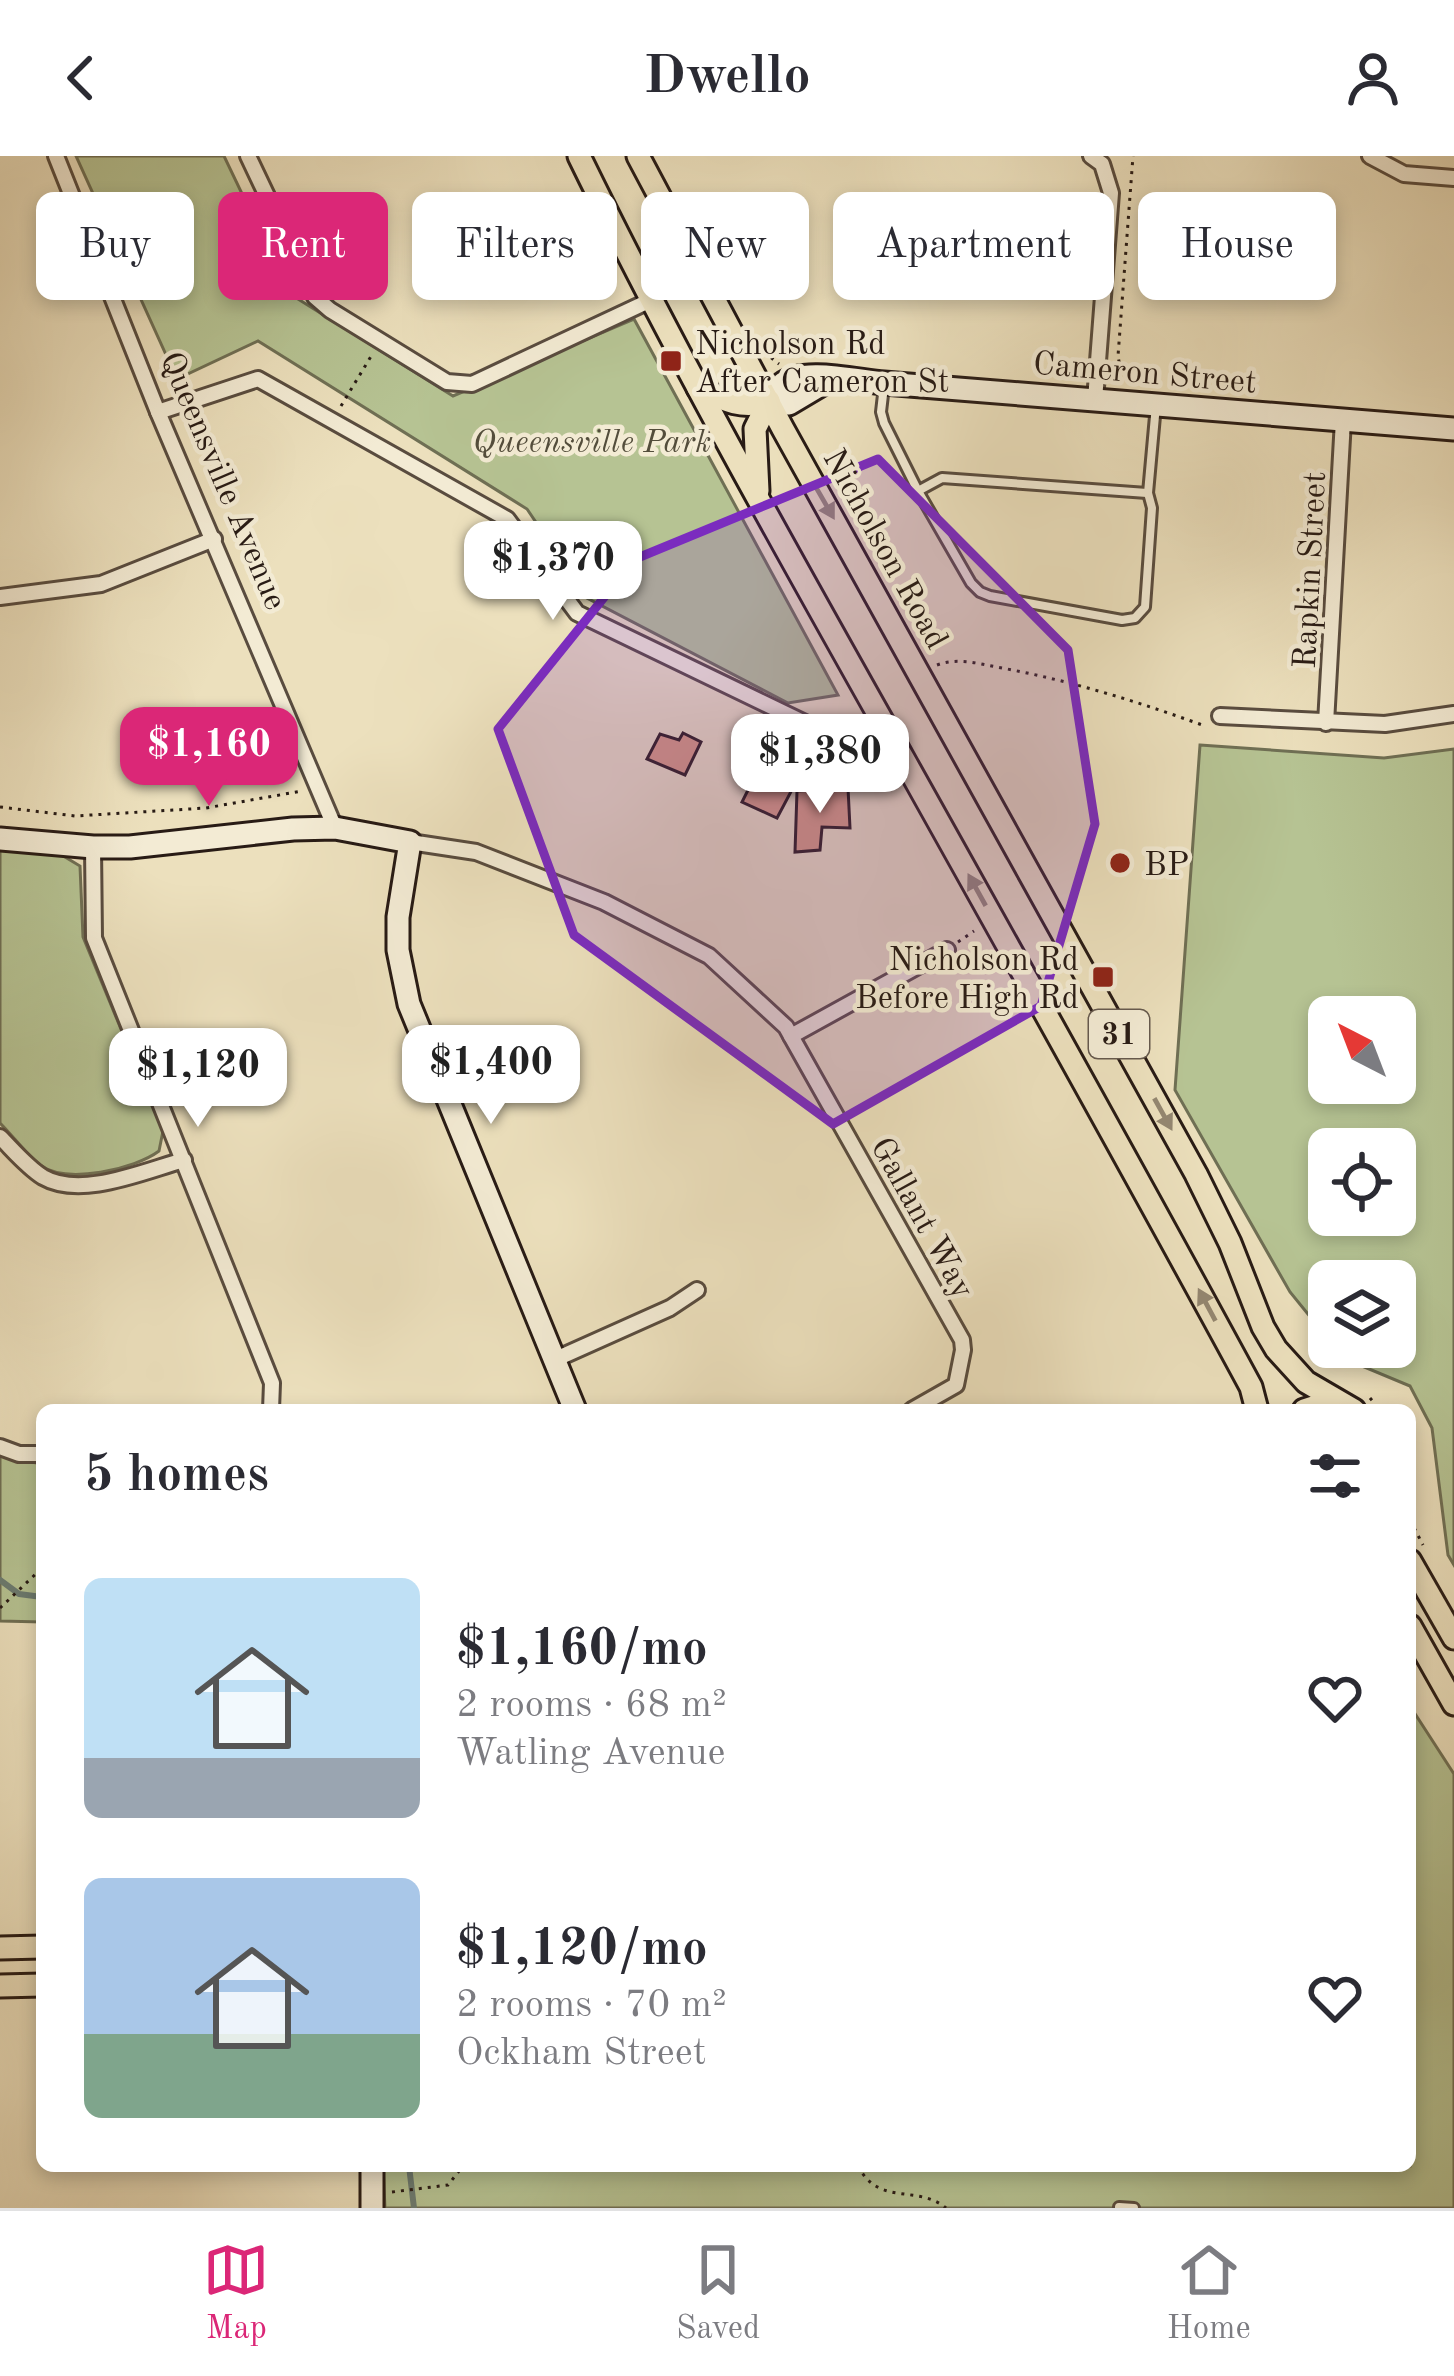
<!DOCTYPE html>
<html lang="en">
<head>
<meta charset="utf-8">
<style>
  :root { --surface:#fff; --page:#f2f2f3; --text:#2b2b33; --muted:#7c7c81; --line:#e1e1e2; --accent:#db2777 }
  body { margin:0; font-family:"Old Standard TT",serif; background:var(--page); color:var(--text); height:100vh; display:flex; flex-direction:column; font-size:45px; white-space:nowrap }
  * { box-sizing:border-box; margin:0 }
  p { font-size:39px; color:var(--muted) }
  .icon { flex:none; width:66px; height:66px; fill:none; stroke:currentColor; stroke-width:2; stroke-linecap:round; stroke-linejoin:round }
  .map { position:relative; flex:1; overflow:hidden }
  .side { position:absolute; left:36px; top:1248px; width:1380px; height:768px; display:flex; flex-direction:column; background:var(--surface); border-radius:18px; box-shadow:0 6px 18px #0003 }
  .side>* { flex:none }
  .banner { position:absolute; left:36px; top:36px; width:1383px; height:108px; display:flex; gap:24px }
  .needle { width:78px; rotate:318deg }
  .tools { position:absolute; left:1308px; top:840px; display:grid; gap:24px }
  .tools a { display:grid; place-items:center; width:108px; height:108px; border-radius:18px; background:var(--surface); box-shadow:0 6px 18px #0003; font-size:60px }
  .price { position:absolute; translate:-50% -102px; padding:0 27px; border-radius:24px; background:#fff; color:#222; font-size:39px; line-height:78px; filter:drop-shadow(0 3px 6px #0008) }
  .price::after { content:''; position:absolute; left:50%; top:72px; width:36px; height:27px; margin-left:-18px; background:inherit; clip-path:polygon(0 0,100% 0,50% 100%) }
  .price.on { background:var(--accent); color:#fff }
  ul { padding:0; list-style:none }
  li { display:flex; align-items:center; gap:36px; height:300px; padding:0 48px }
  li span { display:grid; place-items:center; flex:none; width:336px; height:240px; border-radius:18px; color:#555 }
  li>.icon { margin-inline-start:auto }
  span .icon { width:144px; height:144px; fill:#fffc; stroke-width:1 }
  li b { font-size:51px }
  h2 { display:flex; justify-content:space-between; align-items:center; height:144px; padding:0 48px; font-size:51px }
  .tag { padding:0 42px; border-radius:18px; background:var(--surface); box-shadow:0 6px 18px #0003; font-size:42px; line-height:108px }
  .tag.on { background:var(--accent); color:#fff }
  header { display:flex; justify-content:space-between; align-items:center; height:156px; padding:0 48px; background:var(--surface); font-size:54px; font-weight:700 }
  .dock { display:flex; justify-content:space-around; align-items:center; height:168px; border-top:3px solid var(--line); background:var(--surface); font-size:33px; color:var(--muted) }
  .dock a { display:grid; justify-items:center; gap:6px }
  .dock .on { color:var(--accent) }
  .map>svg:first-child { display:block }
</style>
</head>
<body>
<header><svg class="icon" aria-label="back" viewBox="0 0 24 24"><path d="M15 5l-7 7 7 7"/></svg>Dwello<svg class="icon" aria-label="person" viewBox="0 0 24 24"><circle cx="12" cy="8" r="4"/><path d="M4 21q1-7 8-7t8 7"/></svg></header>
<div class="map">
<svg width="1454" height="2052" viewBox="0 0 1454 2052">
  <rect width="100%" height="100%" fill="#ece0bd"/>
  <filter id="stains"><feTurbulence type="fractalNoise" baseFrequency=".00167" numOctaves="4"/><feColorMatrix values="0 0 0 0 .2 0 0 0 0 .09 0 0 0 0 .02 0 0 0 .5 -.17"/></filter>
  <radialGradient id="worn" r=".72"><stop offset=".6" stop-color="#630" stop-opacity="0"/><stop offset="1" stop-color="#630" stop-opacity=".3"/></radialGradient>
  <!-- green -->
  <g fill="#b6c393" stroke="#6f6f54" stroke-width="3" fill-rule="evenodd">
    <path d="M76,0H224L290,138L453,240L634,163L838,539L788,547L587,442L527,353L258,185L177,223Z"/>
    <path d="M1200,589L1384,602L1454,593V1409L1448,1399L1432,1272L1410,1230L1345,1203L1335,1191H1395V1125H1329V1184L1290,1136L1175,934ZM1329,861H1395V927H1329ZM1329,993H1395V1059H1329Z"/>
    <path d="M0,690L60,698L80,710L83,781L163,975L159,995C135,1013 67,1029 40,1009C26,998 13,980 0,967Z"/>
    <path d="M0,1300L42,1308V1466L0,1465Z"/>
    <path d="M1410,1550L1454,1618V2052H385L383,2010H1410Z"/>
  </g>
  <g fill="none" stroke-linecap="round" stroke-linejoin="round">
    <!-- stream -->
    <g stroke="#6c7c72" stroke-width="6">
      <path d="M0,1424L19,1438L42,1441"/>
      <path d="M409,2010L414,2052"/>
    </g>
  </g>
  <!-- building -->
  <g fill="#d79b7d" stroke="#281b15" stroke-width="3">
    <path d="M683,577L701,586L685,619L647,603L660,578L679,584Z"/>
    <path d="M759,612L794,630L777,662L742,646Z"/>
    <path d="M848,632L850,672L822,671L820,694L795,696L797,635Z"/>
  </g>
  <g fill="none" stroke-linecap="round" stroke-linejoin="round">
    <defs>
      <g id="lane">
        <path d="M884,230L881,256L884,267L918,335L971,427L980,436L990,440L1122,464L1135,462L1145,451L1152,352L1148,337L1156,249"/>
        <path d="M918,335L942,322L1147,337"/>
        <path d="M1119,2051L1134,2052"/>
      </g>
      <g id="street">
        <path d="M56,0L158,256L335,672"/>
        <path d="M248,0L315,141L330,154L447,226L472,228L651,144"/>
        <path d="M1091,0L1102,8L1111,37L1095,244"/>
        <path d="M1370,0L1404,18L1454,22"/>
        <path d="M158,256L258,223L507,363L577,457L832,580"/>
        <path d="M0,441L101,428L214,383"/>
        <path d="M1220,560L1385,568L1454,558"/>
        <path d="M1326,567L1343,264"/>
        <path d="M410,686L476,696L604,746L709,800L786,871L791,880L947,794"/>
        <path d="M93,691L94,782L272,1227L271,1254"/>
        <path d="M791,880L962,1184L963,1194L956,1229L912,1254"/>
        <path d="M0,981C13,994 27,1011 43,1021C81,1043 144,1015 184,1004"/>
        <path d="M556,1203L670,1152L697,1134"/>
        <path d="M0,1291L19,1298H42"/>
      </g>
      <g id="secondary">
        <path d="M831,223L789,248L769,245C771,242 779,230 782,228C802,211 858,225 884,227L1454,273"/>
        <path d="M0,683L93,691H130L293,673L335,672L410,686L398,761V794L409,848L575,1254"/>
        <path d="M372,2010V2052"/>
      </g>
      <g id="primary">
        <path d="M579,0C679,205 791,403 903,602C1020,811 1137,1020 1251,1231L1257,1254"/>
        <path d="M638,0L783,273L1196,1018L1230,1087L1263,1171L1276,1193L1306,1226L1354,1254"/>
        <path d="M698,232C723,244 742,254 769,245"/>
        <path d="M758,335L755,273L769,245"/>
        <path d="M1304,1254L1335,1244"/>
        <path d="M1410,1405L1454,1482"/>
        <path d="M1410,1470L1454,1548"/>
        <path d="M0,1792L42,1791"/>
        <path d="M0,1830L42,1829"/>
      </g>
    </defs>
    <!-- lane casing -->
    <use href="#lane" stroke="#594c3f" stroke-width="14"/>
    <!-- street casing -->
    <use href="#street" stroke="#594c3f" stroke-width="20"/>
    <!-- secondary casing -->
    <use href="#secondary" stroke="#281b15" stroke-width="27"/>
    <!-- primary casing -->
    <use href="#primary" stroke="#281b15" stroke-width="27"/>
    <!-- path -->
    <g stroke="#281b15" stroke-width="3" stroke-dasharray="3 6" stroke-linecap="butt">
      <path d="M764,196L779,208"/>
      <path d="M1110,223L1122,221L1118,200L1133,0"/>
      <path d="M341,250L373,197"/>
      <path d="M937,509C958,501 980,508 1002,512C1072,525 1139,546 1205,570"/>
      <path d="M0,651L75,660L206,652L302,635"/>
      <path d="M958,786L974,775"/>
      <path d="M1370,1242L1380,1254"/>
      <path d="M1410,1364L1423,1389"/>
      <path d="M0,1452L42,1412"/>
      <path d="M858,2010C879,2051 917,2028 946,2052"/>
      <path d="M392,2036L448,2029L463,2010"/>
    </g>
    <!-- lane -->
    <use href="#lane" stroke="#f3ebd4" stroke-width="8"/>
    <!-- street -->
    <use href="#street" stroke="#f3ebd4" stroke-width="14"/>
    <!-- secondary -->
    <use href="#secondary" stroke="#f3ebd4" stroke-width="21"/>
    <!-- primary -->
    <use href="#primary" stroke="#ece0bd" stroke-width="21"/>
  </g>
  <!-- one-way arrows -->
  <defs><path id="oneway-solid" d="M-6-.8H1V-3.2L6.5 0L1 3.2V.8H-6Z" transform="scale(3)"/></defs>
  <g fill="#948771">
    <use href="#oneway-solid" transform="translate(825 347) rotate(60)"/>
    <use href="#oneway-solid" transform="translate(977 734) rotate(-119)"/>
    <use href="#oneway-solid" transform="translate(1163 958) rotate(61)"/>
    <use href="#oneway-solid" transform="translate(1207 1149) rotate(-118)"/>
  </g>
  <!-- marked area -->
  <path fill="#7b2cbf" fill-opacity="0.2" stroke="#7b2cbf" stroke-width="9" stroke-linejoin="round" d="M878,303L1068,494L1095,668L1041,850L833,968L574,779L498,573L635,403Z"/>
  <!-- markers -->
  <g fill="#8f2418" stroke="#f3ebd4" stroke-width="4.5">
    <rect x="659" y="193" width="24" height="24" rx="6"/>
    <circle cx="1120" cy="707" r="12"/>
    <rect x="1091" y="809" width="24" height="24" rx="6"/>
  </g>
  <g text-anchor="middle" stroke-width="9" stroke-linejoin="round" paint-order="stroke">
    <!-- shield labels -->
    <rect fill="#f3ebd4" stroke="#65594e" stroke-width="3" x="1089" y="854" width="60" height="48" rx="9"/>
    <g font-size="30" font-weight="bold" fill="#281b15">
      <text x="1119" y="888">31</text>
    </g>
    <!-- poi labels -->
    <g font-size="33" fill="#281b15" stroke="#f3ebd4" text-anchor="start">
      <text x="695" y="198">Nicholson Rd<tspan x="695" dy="38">After Cameron St</tspan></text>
      <text x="1144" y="719">BP</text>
      <text x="1079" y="814" text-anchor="end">Nicholson Rd<tspan x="1079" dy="38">Before High Rd</tspan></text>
    </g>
    <!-- street labels -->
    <g font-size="33" fill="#281b15" stroke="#f3ebd4">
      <text transform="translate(1145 215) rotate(5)" y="12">Cameron Street</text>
      <text transform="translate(225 324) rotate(67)" y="12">Queensville Avenue</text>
      <text transform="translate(887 392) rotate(61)" y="12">Nicholson Road</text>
      <text transform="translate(1308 414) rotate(-87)" y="12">Rapkin Street</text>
      <text transform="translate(924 1061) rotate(61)" y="12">Gallant Way</text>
    </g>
    <!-- park labels -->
    <g font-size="33" font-style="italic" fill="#534d3b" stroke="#f3ebd4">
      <text x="592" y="296">Queensville Park</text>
    </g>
  </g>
  <rect width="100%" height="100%" filter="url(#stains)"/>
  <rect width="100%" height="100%" fill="url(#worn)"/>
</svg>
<div class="tools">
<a><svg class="needle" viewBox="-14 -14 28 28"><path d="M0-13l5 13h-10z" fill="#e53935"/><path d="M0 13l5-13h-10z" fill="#7c7c81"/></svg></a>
<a><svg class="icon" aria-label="locate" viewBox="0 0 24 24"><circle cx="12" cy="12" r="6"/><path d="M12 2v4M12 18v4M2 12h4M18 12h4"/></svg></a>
<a><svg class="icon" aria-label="layers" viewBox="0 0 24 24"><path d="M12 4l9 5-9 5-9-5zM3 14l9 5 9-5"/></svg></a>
</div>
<b class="price" style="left:553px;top:467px">$1,370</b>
<b class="price on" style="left:209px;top:653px">$1,160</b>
<b class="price" style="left:820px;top:660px">$1,380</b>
<b class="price" style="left:491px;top:971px">$1,400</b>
<b class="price" style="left:198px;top:974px">$1,120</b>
<div class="banner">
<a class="tag">Buy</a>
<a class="tag on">Rent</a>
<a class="tag">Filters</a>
<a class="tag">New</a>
<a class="tag">Apartment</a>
<a class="tag">House</a>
</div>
<section class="side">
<h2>5 homes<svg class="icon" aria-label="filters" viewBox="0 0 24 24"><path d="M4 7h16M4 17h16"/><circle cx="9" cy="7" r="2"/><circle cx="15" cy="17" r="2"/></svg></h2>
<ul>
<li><span style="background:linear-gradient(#bfe0f5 75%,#9aa5b1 0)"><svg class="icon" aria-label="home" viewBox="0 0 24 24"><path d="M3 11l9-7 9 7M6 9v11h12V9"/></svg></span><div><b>$1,160/mo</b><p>2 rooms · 68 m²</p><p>Watling Avenue</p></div><svg class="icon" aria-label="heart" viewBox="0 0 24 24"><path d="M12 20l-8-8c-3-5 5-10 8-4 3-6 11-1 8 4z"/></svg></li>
<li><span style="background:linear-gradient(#a9c7e8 65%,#7fa58c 0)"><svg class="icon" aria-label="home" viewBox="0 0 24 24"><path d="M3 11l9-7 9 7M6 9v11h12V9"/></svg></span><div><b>$1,120/mo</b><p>2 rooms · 70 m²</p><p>Ockham Street</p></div><svg class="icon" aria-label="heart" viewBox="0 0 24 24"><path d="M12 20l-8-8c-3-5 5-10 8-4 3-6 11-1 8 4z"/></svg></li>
</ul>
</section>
</div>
<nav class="dock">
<a class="on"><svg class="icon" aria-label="map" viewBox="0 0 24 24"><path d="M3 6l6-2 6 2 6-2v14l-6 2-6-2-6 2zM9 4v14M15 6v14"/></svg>Map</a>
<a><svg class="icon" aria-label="saved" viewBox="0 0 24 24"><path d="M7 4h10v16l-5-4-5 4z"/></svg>Saved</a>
<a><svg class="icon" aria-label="home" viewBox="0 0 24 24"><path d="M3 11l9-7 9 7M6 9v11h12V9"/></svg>Home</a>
</nav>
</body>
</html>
